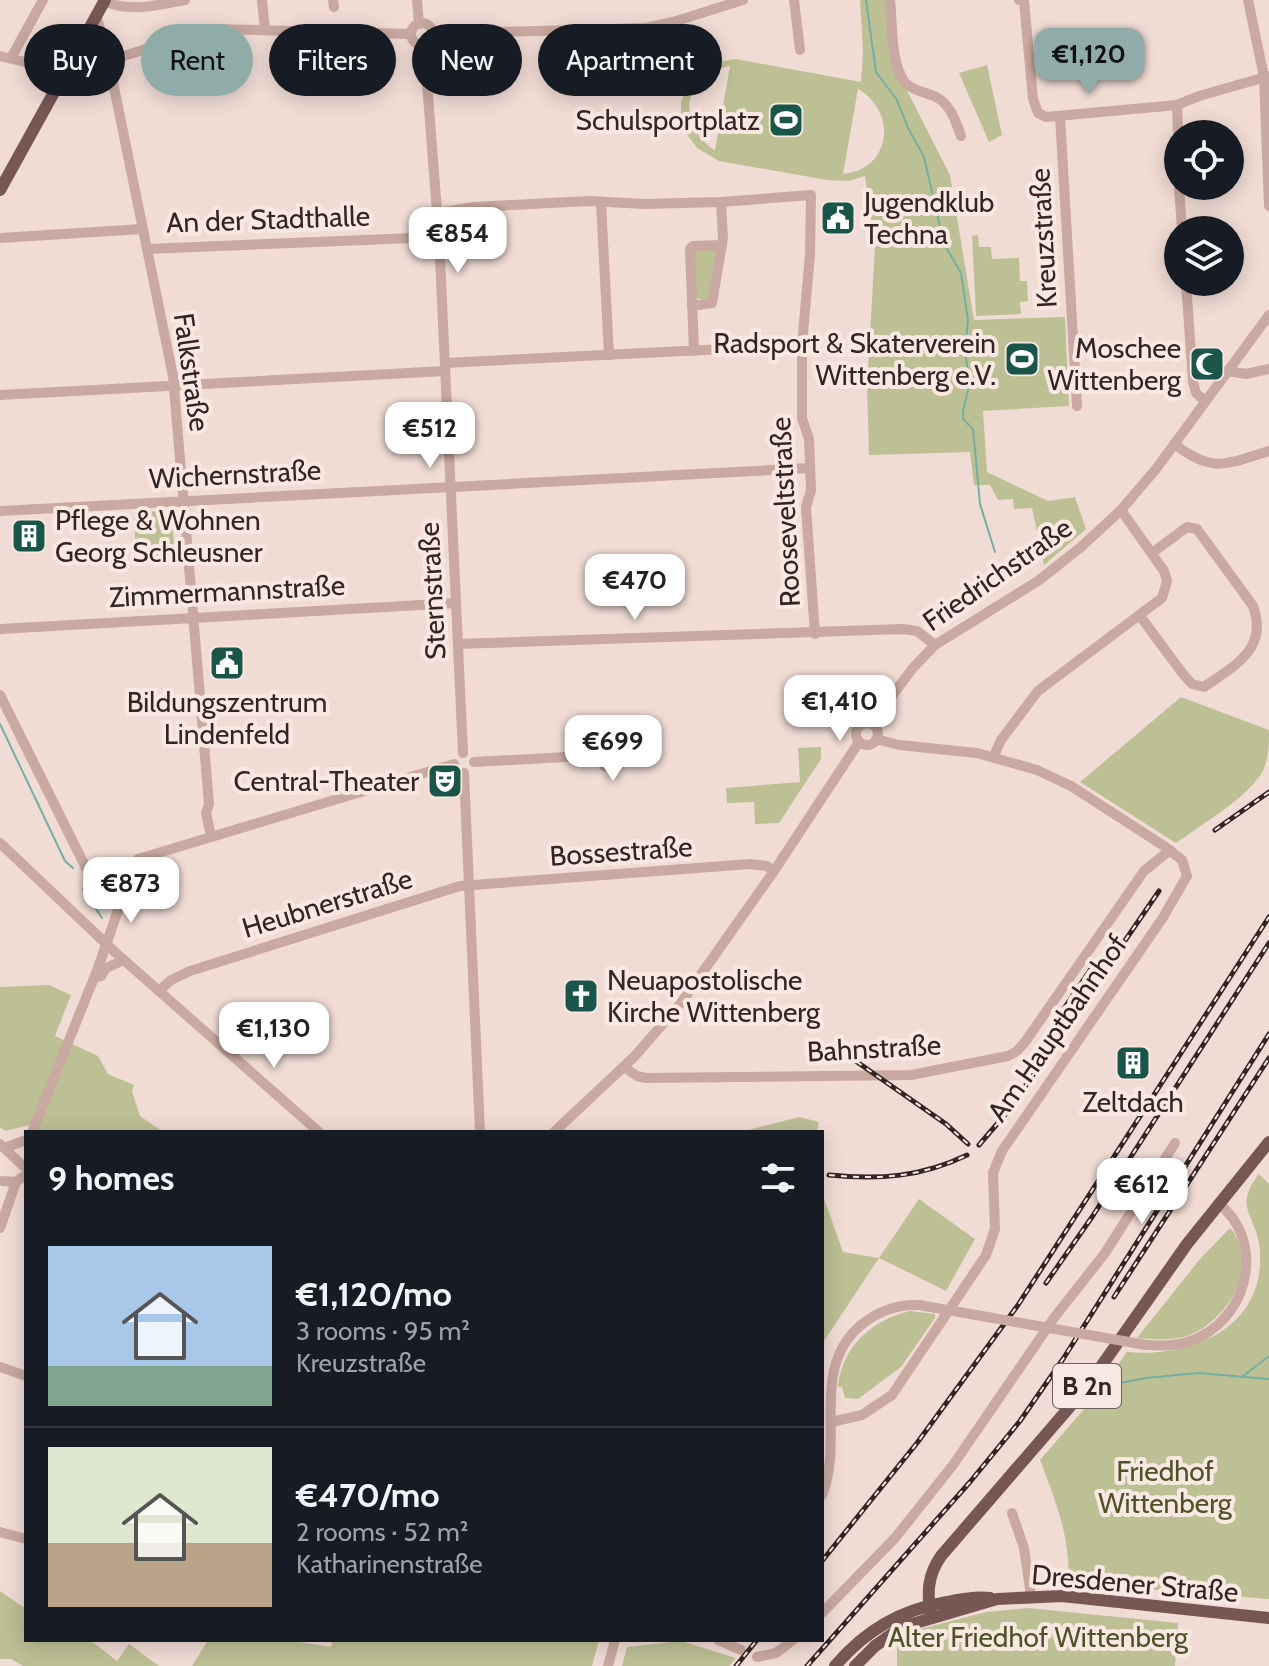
<!DOCTYPE html>
<html lang="en">
<head>
<meta charset="utf-8">
<style>
  :root { --surface:#171b24; --page:#20242c; --text:#f1f3f6; --muted:#9ea1a6; --line:#363941; --accent:#90aca8 }
  body { margin:0; font-family:Cabin,sans-serif; background:var(--page); color:var(--text); height:100vh; display:flex; flex-direction:column; font-size:30px; white-space:nowrap }
  * { box-sizing:border-box; margin:0 }
  p { font-size:26px; color:var(--muted) }
  .icon { flex:none; width:44px; height:44px; fill:none; stroke:currentColor; stroke-width:2; stroke-linecap:round; stroke-linejoin:round }
  .map { position:relative; flex:1; overflow:hidden }
  .side { position:absolute; left:24px; top:1130px; width:800px; height:512px; display:flex; flex-direction:column; background:var(--surface); border-radius:0px; box-shadow:0 4px 20px #0003 }
  .side>* { flex:none }
  .guide { position:absolute; left:24px; top:24px; width:800px; height:72px; display:flex; gap:16px }
  .controls { position:absolute; left:1164px; top:120px; display:grid; gap:16px }
  .controls a { display:grid; place-items:center; width:80px; height:80px; border-radius:50%; background:var(--surface); box-shadow:0 4px 20px #0003; font-size:40px }
  .price { position:absolute; translate:-50% -68px; padding:0 18px; border-radius:16px; background:#fff; color:#222; font-size:26px; line-height:52px; filter:drop-shadow(0 2px 4px #0008) }
  .price::after { content:''; position:absolute; left:50%; top:48px; width:24px; height:18px; margin-left:-12px; background:inherit; clip-path:polygon(0 0,100% 0,50% 100%) }
  .price.selected { background:var(--accent); color:#111 }
  ul { padding:0; list-style:none }
  li { display:flex; align-items:center; gap:24px; height:200px; padding:0 24px }
  li+li { border-top:2px solid var(--line) }
  li span { display:grid; place-items:center; flex:none; width:224px; height:160px; border-radius:0px; color:#555 }
  li>.icon { margin-inline-start:auto }
  span .icon { width:96px; height:96px; fill:#fffc; stroke-width:1 }
  li b { font-size:34px }
  h2 { display:flex; justify-content:space-between; align-items:center; height:96px; padding:0 24px; font-size:34px }
  .chip { padding:0 28px; border-radius:36px; background:var(--surface); box-shadow:0 4px 20px #0003; font-size:28px; line-height:72px }
  .chip.selected { background:var(--accent); color:#111 }
  .map>svg:first-child { display:block }
</style>
</head>
<body>
<div class="map">
<svg width="1269" height="1666" viewBox="0 0 1269 1666">
  <rect width="100%" height="100%" fill="#f1dcd5"/>
  <!-- green -->
  <g fill="#bdc095" fill-rule="evenodd">
    <path d="M860,0H888L895,67L950,175L974,320L1065,317L1069,406L983,411L987,472L1048,501L1075,497L1086,529L1044,565L1032,508L1014,509L1013,499L998,500L990,485H974L970,452L869,455L867,387L875,246L865,176L849,181L827,180L719,161L697,148L688,136L681,117V103L686,88L695,75L713,63L736,59L861,82L863,50ZM730,66L715,150H714C677,124 681,75 730,66ZM858,89C898,112 891,170 843,174Z"/>
    <path d="M987,65L1002,135L989,142L959,73Z"/>
    <path d="M978,235L979,247H991L992,259L1019,258L1020,281H1027L1028,301L1020,302L1021,314L976,316L972,236Z"/>
    <path d="M699,248H714L718,253L711,296L707,300L694,298V251Z"/>
    <path d="M163,511L172,520L175,555L136,557L134,512Z"/>
    <path d="M1181,697L1269,730C1269,745 1269,761 1261,774C1244,800 1201,825 1176,843L1080,782Z"/>
    <path d="M821,747V759L779,823L755,824L754,802L727,803L726,788L800,782L798,748Z"/>
    <path d="M49,985L71,995L55,1036L98,1056L108,1074L134,1085L132,1091L140,1116L163,1132H37L30,1125L5,1131L0,1127V987Z"/>
    <path d="M799,1117L819,1122L817,1132H741Z"/>
    <path d="M1259,1174L1269,1184V1599L1069,1583C1069,1533 1057,1505 1040,1460L1097,1394L1107,1393V1381L1127,1352C1191,1358 1264,1328 1260,1253C1259,1215 1231,1210 1259,1174Z"/>
    <path d="M822,1193L843,1252L879,1258L919,1199L975,1239L946,1291L879,1258L822,1344Z"/>
    <path d="M1230,1228C1262,1265 1227,1322 1187,1336C1171,1341 1154,1339 1137,1338L1200,1259Z"/>
    <path d="M910,1311L935,1314V1318L901,1367L858,1399L845,1398L842,1387H838C842,1346 872,1320 910,1311Z"/>
    <path d="M0,1591L26,1609V1640H90L117,1661L129,1644L159,1666H23L11,1659H0Z"/>
    <path d="M1028,1608L1178,1623L1175,1666H897V1644L901,1639L920,1629L986,1612Z"/>
    <path d="M208,1640H287L331,1647L332,1642L353,1640H599L592,1666H192Z"/>
    <path d="M681,1641L736,1658L729,1666H622L627,1647Z"/>
  </g>
  <g fill="none" stroke-linecap="round" stroke-linejoin="round">
    <!-- stream -->
    <g stroke="#73afa2" stroke-width="2">
      <path d="M866,0L876,72L897,100L908,128L924,157L944,244L961,273L968,320L965,352L970,383L963,410V419L973,429L980,504L995,552"/>
      <path d="M0,724L65,861L73,868"/>
      <path d="M83,889L102,918"/>
      <path d="M1242,1377L1269,1356"/>
      <path d="M1120,1383L1146,1378L1198,1373L1269,1379"/>
      <path d="M1057,1406L1079,1378H1083"/>
    </g>
    <!-- minor -->
    <g stroke="#c9a9a1" stroke-width="10">
      <path d="M262,0L265,30"/>
      <path d="M333,0L334,7"/>
      <path d="M417,0L419,24"/>
      <path d="M794,0L800,50"/>
      <path d="M890,0C893,24 890,60 904,81C911,91 928,92 938,98C951,106 956,122 961,136"/>
      <path d="M1019,0L1024,1L1033,99L1038,113L1046,117L1177,105L1199,96L1269,76"/>
      <path d="M1248,0L1264,77L1269,206"/>
      <path d="M104,1C129,13 159,5 185,0"/>
      <path d="M96,15L107,53L173,376L209,804L206,813L211,836"/>
      <circle cx="422" cy="34" r="11"/>
      <path d="M433,35L471,36L496,32L645,28L673,22L743,0"/>
      <path d="M424,45L439,237L463,753"/>
      <path d="M0,56L55,69L80,70L199,32L216,29L411,34"/>
      <path d="M11,58L43,0"/>
      <path d="M1177,105L1178,134"/>
      <path d="M1060,116L1077,406"/>
      <path d="M1179,186L1182,230"/>
      <path d="M601,203L609,355"/>
      <path d="M438,213L474,207L589,201L644,204L721,202L811,195L810,254L802,345V418L809,439L811,490L806,507L815,634"/>
      <path d="M0,238L142,229"/>
      <path d="M147,249L439,237"/>
      <path d="M1186,282L1193,382L1196,393L1205,401"/>
      <path d="M692,306L712,303L723,238L721,202"/>
      <path d="M694,351L690,249L693,246L722,245"/>
      <path d="M445,363L802,345"/>
      <path d="M1227,371L1246,374L1269,369"/>
      <path d="M0,395L445,371"/>
      <path d="M1174,444C1214,474 1225,464 1269,451"/>
      <path d="M0,511L809,468"/>
      <path d="M1140,616L1183,674L1192,684L1204,687C1234,666 1269,649 1253,606L1197,529L1187,527L1152,553"/>
      <path d="M0,629L456,603"/>
      <path d="M458,644L903,629L917,631L935,645"/>
      <path d="M0,695L86,868L90,872C105,872 116,866 132,869"/>
      <circle cx="867" cy="734" r="11"/>
      <path d="M871,724L912,669L935,645L1038,581L1081,547L1121,510L1156,469L1269,315"/>
      <circle cx="609" cy="759" r="8"/>
      <path d="M994,756L1001,740L1038,691L1162,598L1167,581L1164,571L1121,510"/>
      <path d="M474,762L602,755"/>
      <path d="M464,773L480,1132"/>
      <path d="M0,843L117,954L319,1132"/>
      <path d="M96,977L101,976L106,968L124,960"/>
      <path d="M159,991L171,980L190,971L460,886L750,864L767,866L774,871"/>
      <path d="M624,1067L637,1076L646,1078L911,1075L1008,1056L1017,1051L1025,1042L1144,871L1170,850"/>
      <path d="M32,1132L98,968L134,864L138,859L454,764"/>
      <path d="M554,1132L634,1057L681,1003L774,871L859,742"/>
      <path d="M0,1144L23,1166"/>
      <path d="M4,1148L26,1140"/>
      <path d="M2,1181L16,1182"/>
      <path d="M0,1228L16,1182L24,1176"/>
      <path d="M1146,1345C1164,1346 1183,1346 1200,1337C1251,1311 1264,1239 1218,1203"/>
      <path d="M0,1367L26,1376"/>
      <path d="M831,1422L862,1415L892,1395L986,1255L995,1229L993,1173L1002,1151L1162,919L1187,876L1182,860L1164,846L1071,786L1037,770L977,753L899,745L876,739"/>
      <path d="M822,1495C845,1439 809,1369 861,1325C878,1311 897,1304 919,1305"/>
      <path d="M1012,1513L1024,1548L1031,1596"/>
      <path d="M0,1532L26,1539"/>
      <path d="M822,1613L895,1538L953,1465L1054,1318L1105,1253L1175,1143"/>
      <path d="M718,1640L741,1650"/>
      <path d="M757,1657L776,1653L793,1640"/>
      <path d="M608,1666L615,1640"/>
    </g>
    <!-- major -->
    <g stroke="#765754" stroke-width="12">
      <path d="M0,190L105,0"/>
      <path d="M931,1617C927,1594 927,1576 941,1556L1086,1388L1187,1244L1269,1142"/>
      <path d="M835,1666C866,1630 900,1610 947,1602C961,1599 976,1596 990,1598"/>
      <path d="M855,1666L875,1646L902,1627L997,1599L1062,1596L1269,1618"/>
    </g>
    <defs>
      <g id="rail">
        <path d="M1215,830L1269,792"/>
        <path d="M1057,1019L1093,966"/>
        <path d="M837,1048L946,1124L968,1144"/>
        <path d="M979,1145L1009,1110L1159,891"/>
        <path d="M829,1175C879,1180 922,1177 967,1155"/>
        <path d="M1046,1283L1092,1217L1269,943"/>
        <path d="M1114,1297L1269,1058"/>
        <path d="M822,1561L917,1443L1018,1305L1269,917"/>
        <path d="M736,1666L757,1640"/>
        <path d="M807,1666L970,1482L1020,1421L1063,1359L1269,1034"/>
      </g>
    </defs>
    <!-- rail casing -->
    <use href="#rail" stroke="#332524" stroke-width="5"/>
    <!-- rail -->
    <use href="#rail" stroke="#f9e8e1" stroke-width="2" stroke-dasharray="6" stroke-linecap="butt"/>
    <!-- minor-bridge -->
    <path stroke="#c9a9a1" stroke-width="10" d="M919,1305L1146,1345"/>
  </g>
  <!-- icons -->
  <defs>
    <symbol id="stadium-square" viewBox="-11 -11 22 22"><rect x="-9" y="-9" width="18" height="18" rx="4" fill="#195649" stroke="#f9e8e1"/><path d="M0-5a6.5 5 0 1 0 0 10a6.5 5 0 1 0 0-10ZM-3.5-1.8h7v3.6h-7Z" fill="#fff"/></symbol>
    <symbol id="civic-square" viewBox="-11 -11 22 22"><rect x="-9" y="-9" width="18" height="18" rx="4" fill="#195649" stroke="#f9e8e1"/><path d="M-.6-6.5H3V-4.5H.6V-3L4-1V1h2V6H-6V1h2V-1L-.6-3ZM-1.2 2.5V6h2.4V2.5Z" fill="#fff"/></symbol>
    <symbol id="mosque-square" viewBox="-11 -11 22 22"><rect x="-9" y="-9" width="18" height="18" rx="4" fill="#195649" stroke="#f9e8e1"/><path d="M3.5-4.9A6 6 0 1 0 3.5 4.9A5 5 0 1 1 3.5-4.9Z" fill="#fff"/></symbol>
    <symbol id="building-square" viewBox="-11 -11 22 22"><rect x="-9" y="-9" width="18" height="18" rx="4" fill="#195649" stroke="#f9e8e1"/><path d="M-4-6H4V6H1V3H-1V6H-4ZM-2.5-4.3h1.7v1.8h-1.7ZM.8-4.3h1.7v1.8H.8ZM-2.5-1h1.7V.8h-1.7ZM.8-1h1.7V.8H.8Z" fill="#fff"/></symbol>
    <symbol id="theatre-square" viewBox="-11 -11 22 22"><rect x="-9" y="-9" width="18" height="18" rx="4" fill="#195649" stroke="#f9e8e1"/><path d="M-5-5.5Q0-4 5-5.5V0Q5 5 0 6Q-5 5-5 0ZM-3.3-2.5H-1v1.5H-3.3ZM1-2.5H3.3v1.5H1ZM-2.8 1Q0 5.5 2.8 1Z" fill="#fff"/></symbol>
    <symbol id="church-square" viewBox="-11 -11 22 22"><rect x="-9" y="-9" width="18" height="18" rx="4" fill="#195649" stroke="#f9e8e1"/><path d="M-1.2-6h2.4v3.5h3.3v2.4h-3.3V6h-2.4V-.1h-3.3v-2.4h3.3Z" fill="#fff"/></symbol>
  </defs>
  <g fill-rule="evenodd">
    <use href="#stadium-square" x="766" y="100" width="40" height="40"/>
    <use href="#civic-square" x="818" y="198" width="40" height="40"/>
    <use href="#stadium-square" x="1002" y="339" width="40" height="40"/>
    <use href="#mosque-square" x="1187" y="344" width="40" height="40"/>
    <use href="#building-square" x="9" y="516" width="40" height="40"/>
    <use href="#civic-square" x="207" y="643" width="40" height="40"/>
    <use href="#theatre-square" x="425" y="761" width="40" height="40"/>
    <use href="#church-square" x="561" y="976" width="40" height="40"/>
    <use href="#building-square" x="1113" y="1043" width="40" height="40"/>
  </g>
  <g text-anchor="middle" stroke-width="8" stroke-linejoin="round" paint-order="stroke">
    <!-- shield labels -->
    <rect fill="#f9e8e1" stroke="#6e605d" stroke-width="2" x="1053" y="1364" width="68" height="44" rx="6"/>
    <g font-size="26" font-weight="bold" fill="#332524">
      <text x="1087" y="1395">B 2n</text>
    </g>
    <!-- poi labels -->
    <g font-size="28" fill="#332524" stroke="#f9e8e1" text-anchor="end">
      <text x="760" y="130">Schulsportplatz</text>
      <text x="864" y="212" text-anchor="start">Jugendklub<tspan x="864" dy="32">Techna</tspan></text>
      <text x="996" y="353">Radsport &amp; Skaterverein<tspan x="996" dy="32">Wittenberg e.V.</tspan></text>
      <text x="1181" y="358">Moschee<tspan x="1181" dy="32">Wittenberg</tspan></text>
      <text x="55" y="530" text-anchor="start">Pflege &amp; Wohnen<tspan x="55" dy="32">Georg Schleusner</tspan></text>
      <text x="227" y="712" text-anchor="middle">Bildungszentrum<tspan x="227" dy="32">Lindenfeld</tspan></text>
      <text x="419" y="791">Central-Theater</text>
      <text x="607" y="990" text-anchor="start">Neuapostolische<tspan x="607" dy="32">Kirche Wittenberg</tspan></text>
      <text x="1133" y="1112" text-anchor="middle">Zeltdach</text>
    </g>
    <!-- street labels -->
    <g font-size="28" fill="#332524" stroke="#f9e8e1">
      <text transform="translate(268 219) rotate(-2)" y="10">An der Stadthalle</text>
      <text transform="translate(1043 238) rotate(-93)" y="10">Kreuzstraße</text>
      <text transform="translate(192 372) rotate(82)" y="10">Falkstraße</text>
      <text transform="translate(235 474) rotate(-3)" y="10">Wichernstraße</text>
      <text transform="translate(785 512) rotate(-93)" y="10">Rooseveltstraße</text>
      <text transform="translate(997 574) rotate(-35)" y="10">Friedrichstraße</text>
      <text transform="translate(227 591) rotate(-3)" y="10">Zimmermannstraße</text>
      <text transform="translate(432 591) rotate(-93)" y="10">Sternstraße</text>
      <text transform="translate(621 851) rotate(-4)" y="10">Bossestraße</text>
      <text transform="translate(327 903) rotate(-17)" y="10">Heubnerstraße</text>
      <text transform="translate(1057 1028) rotate(-55)" y="10">Am Hauptbahnhof</text>
      <text transform="translate(874 1048) rotate(-3)" y="10">Bahnstraße</text>
      <text transform="translate(1135 1583) rotate(5)" y="10">Dresdener Straße</text>
    </g>
    <!-- park labels -->
    <g font-size="28" fill="#4e5227" stroke="#f9e8e1">
      <text x="1165" y="1481">Friedhof<tspan x="1165" dy="32">Wittenberg</tspan></text>
      <text x="1038" y="1647">Alter Friedhof Wittenberg</text>
    </g>
  </g>
</svg>
<div class="controls">
<a><svg class="icon" aria-label="locate" viewBox="0 0 24 24"><circle cx="12" cy="12" r="6"/><path d="M12 2v4M12 18v4M2 12h4M18 12h4"/></svg></a>
<a><svg class="icon" aria-label="layers" viewBox="0 0 24 24"><path d="M12 4l9 5-9 5-9-5zM3 14l9 5 9-5"/></svg></a>
</div>
<b class="price selected" style="left:1089px;top:96px">€1,120</b>
<b class="price" style="left:458px;top:275px">€854</b>
<b class="price" style="left:430px;top:470px">€512</b>
<b class="price" style="left:635px;top:622px">€470</b>
<b class="price" style="left:840px;top:743px">€1,410</b>
<b class="price" style="left:613px;top:783px">€699</b>
<b class="price" style="left:131px;top:925px">€873</b>
<b class="price" style="left:274px;top:1070px">€1,130</b>
<b class="price" style="left:1142px;top:1226px">€612</b>
<div class="guide">
<a class="chip">Buy</a>
<a class="chip selected">Rent</a>
<a class="chip">Filters</a>
<a class="chip">New</a>
<a class="chip">Apartment</a>
</div>
<section class="side">
<h2>9 homes<svg class="icon" aria-label="filters" viewBox="0 0 24 24"><path d="M4 7h16M4 17h16"/><circle cx="9" cy="7" r="2"/><circle cx="15" cy="17" r="2"/></svg></h2>
<ul>
<li><span style="background:linear-gradient(#a9c7e8 75%,#7fa58c 0)"><svg class="icon" aria-label="home" viewBox="0 0 24 24"><path d="M3 11l9-7 9 7M6 9v11h12V9"/></svg></span><div><b>€1,120/mo</b><p>3 rooms · 95 m²</p><p>Kreuzstraße</p></div></li>
<li><span style="background:linear-gradient(#dfe7d0 60%,#b9a48a 0)"><svg class="icon" aria-label="home" viewBox="0 0 24 24"><path d="M3 11l9-7 9 7M6 9v11h12V9"/></svg></span><div><b>€470/mo</b><p>2 rooms · 52 m²</p><p>Katharinenstraße</p></div></li>
</ul>
</section>
</div>
</body>
</html>
